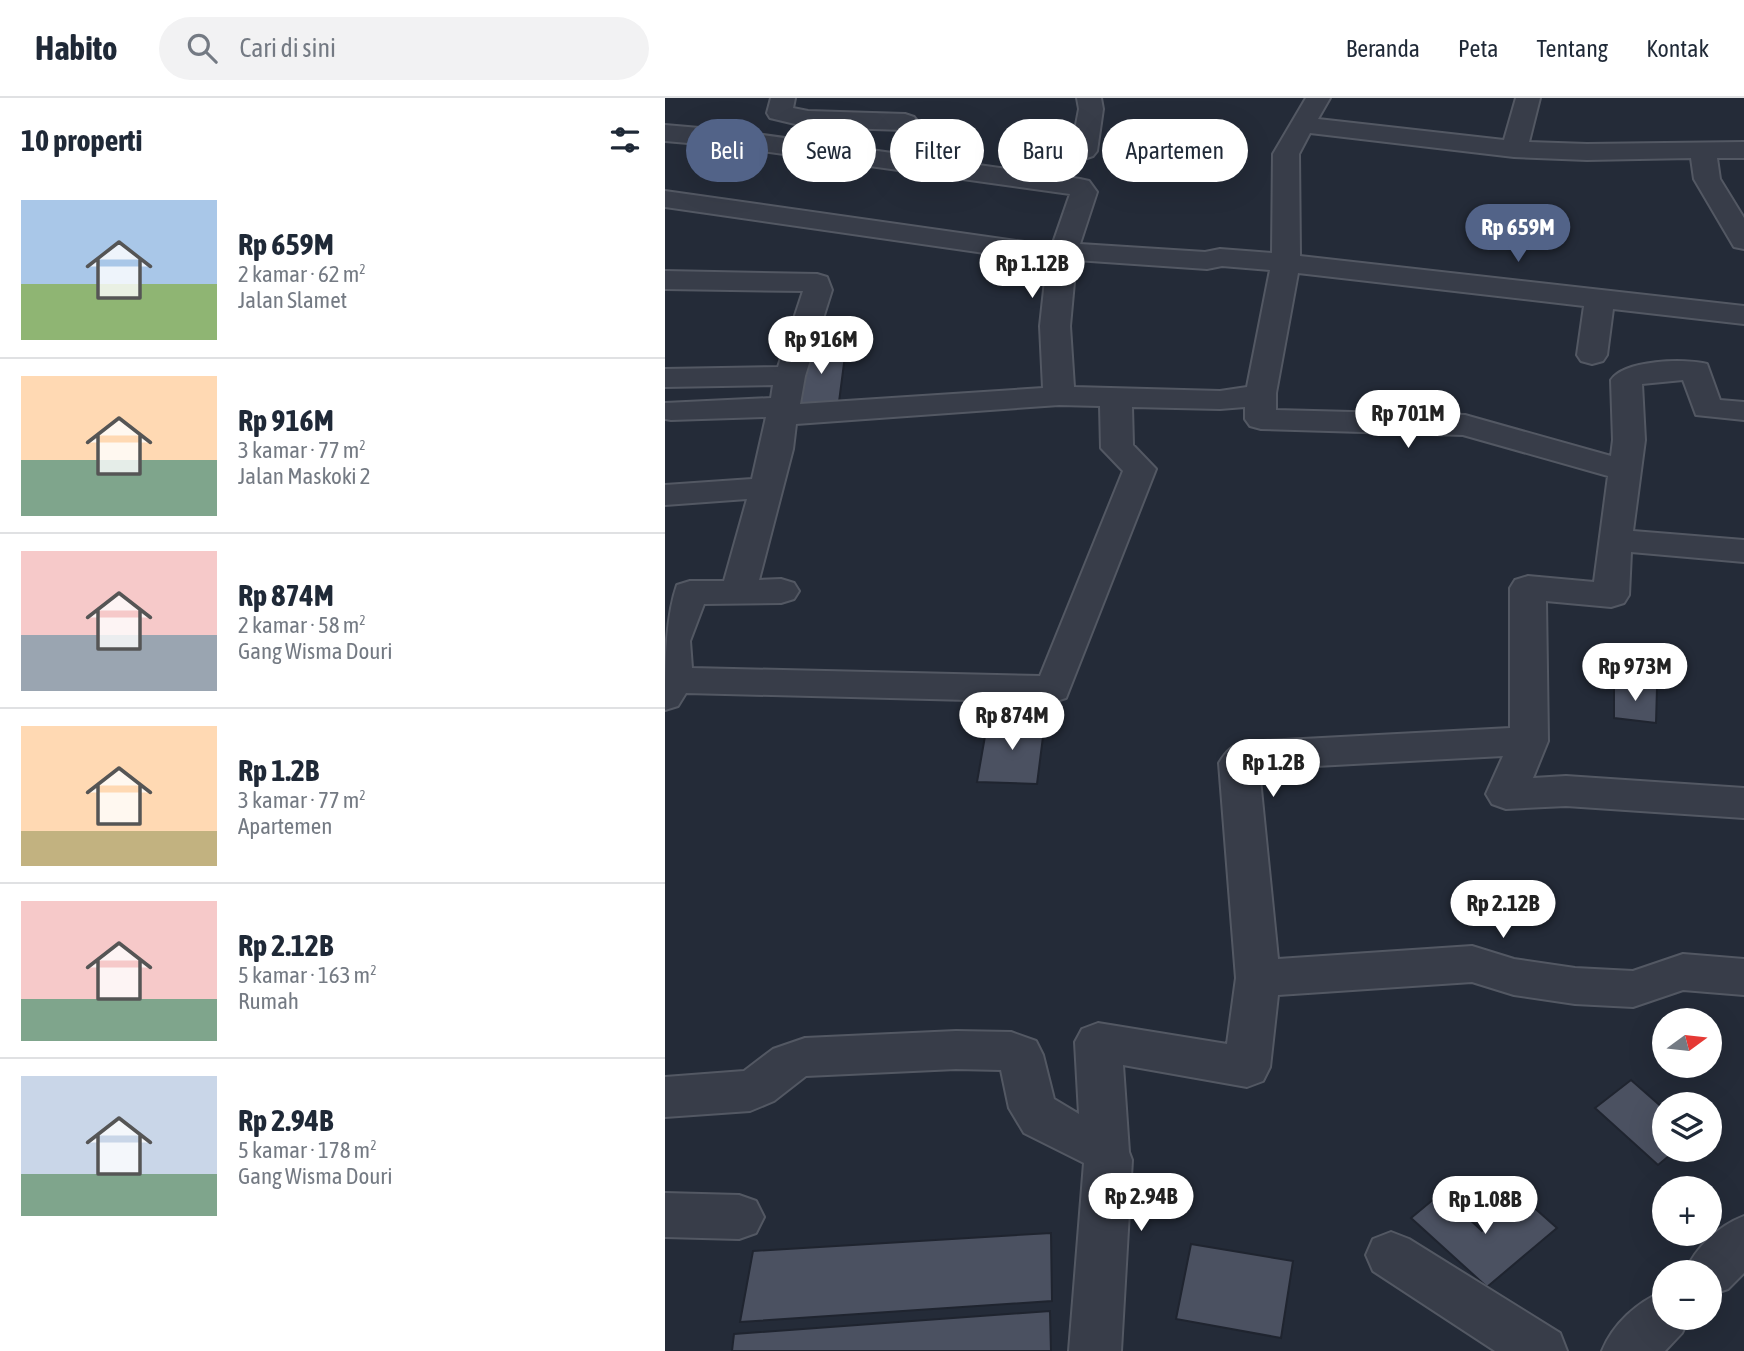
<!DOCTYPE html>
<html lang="id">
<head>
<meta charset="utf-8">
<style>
  :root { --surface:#fff; --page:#f2f2f3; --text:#1f2937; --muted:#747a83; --line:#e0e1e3; --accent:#526388 }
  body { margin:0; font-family:"Asap Condensed",sans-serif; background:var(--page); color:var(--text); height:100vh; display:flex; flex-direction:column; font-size:26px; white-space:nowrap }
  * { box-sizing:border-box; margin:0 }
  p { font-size:23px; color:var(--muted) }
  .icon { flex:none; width:38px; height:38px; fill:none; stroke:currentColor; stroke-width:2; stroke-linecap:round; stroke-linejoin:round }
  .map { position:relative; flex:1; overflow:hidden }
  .sheet { display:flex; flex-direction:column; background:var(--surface); width:665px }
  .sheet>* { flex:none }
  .hud { position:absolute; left:21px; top:21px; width:665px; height:63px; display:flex; gap:14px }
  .needle { width:46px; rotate:75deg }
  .fabs { position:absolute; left:987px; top:910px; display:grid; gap:14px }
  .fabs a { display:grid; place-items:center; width:70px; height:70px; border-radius:50%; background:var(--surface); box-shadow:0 7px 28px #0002; font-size:35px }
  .price { position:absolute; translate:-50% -60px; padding:0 16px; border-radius:24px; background:#fff; color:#222; font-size:23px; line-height:46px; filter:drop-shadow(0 2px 4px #0008) }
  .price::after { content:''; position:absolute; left:50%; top:42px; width:21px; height:16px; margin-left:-10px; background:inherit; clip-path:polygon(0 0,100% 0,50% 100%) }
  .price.selected { background:var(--accent); color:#fff }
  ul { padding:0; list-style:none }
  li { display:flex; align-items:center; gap:21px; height:175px; padding:0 21px }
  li+li { border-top:2px solid var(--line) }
  li span { display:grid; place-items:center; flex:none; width:196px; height:140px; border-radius:0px; color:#555 }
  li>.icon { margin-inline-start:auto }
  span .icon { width:84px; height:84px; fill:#fffc; stroke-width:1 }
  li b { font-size:30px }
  h2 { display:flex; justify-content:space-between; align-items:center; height:84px; padding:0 21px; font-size:30px }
  .chip { padding:0 24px; border-radius:32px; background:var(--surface); box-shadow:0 7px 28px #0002; font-size:24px; line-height:63px }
  .chip.selected { background:var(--accent); color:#fff }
  header { display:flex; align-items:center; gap:42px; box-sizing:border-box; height:98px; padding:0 35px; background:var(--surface); border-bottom:2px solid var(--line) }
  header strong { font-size:33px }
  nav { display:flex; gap:38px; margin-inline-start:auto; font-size:24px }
  .search { width:490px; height:63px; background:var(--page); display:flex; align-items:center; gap:18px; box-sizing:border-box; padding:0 24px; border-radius:38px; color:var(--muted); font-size:26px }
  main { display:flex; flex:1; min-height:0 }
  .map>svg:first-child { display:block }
</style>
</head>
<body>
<header>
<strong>Habito</strong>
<div class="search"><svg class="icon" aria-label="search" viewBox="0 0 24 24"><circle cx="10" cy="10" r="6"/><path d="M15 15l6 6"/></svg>Cari di sini</div>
<nav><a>Beranda</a><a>Peta</a><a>Tentang</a><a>Kontak</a></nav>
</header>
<main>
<section class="sheet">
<h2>10 properti<svg class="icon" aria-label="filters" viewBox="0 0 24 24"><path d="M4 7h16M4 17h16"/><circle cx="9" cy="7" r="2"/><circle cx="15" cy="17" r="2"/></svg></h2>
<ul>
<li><span style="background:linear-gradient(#a9c7e8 60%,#8fb573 0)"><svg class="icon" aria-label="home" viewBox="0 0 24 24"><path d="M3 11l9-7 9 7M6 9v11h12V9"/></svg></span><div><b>Rp 659M</b><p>2 kamar · 62 m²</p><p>Jalan Slamet</p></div></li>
<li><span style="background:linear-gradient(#ffd9b3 60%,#7fa58c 0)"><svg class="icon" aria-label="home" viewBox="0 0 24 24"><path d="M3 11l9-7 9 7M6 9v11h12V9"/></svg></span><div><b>Rp 916M</b><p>3 kamar · 77 m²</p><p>Jalan Maskoki 2</p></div></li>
<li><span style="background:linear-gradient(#f6c9c9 60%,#9aa5b1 0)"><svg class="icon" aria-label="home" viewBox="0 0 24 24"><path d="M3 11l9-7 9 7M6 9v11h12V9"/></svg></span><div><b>Rp 874M</b><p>2 kamar · 58 m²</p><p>Gang Wisma Douri</p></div></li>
<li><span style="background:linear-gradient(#ffd9b3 75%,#c2b280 0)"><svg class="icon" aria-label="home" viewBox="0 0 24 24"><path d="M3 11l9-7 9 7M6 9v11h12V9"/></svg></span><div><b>Rp 1.2B</b><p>3 kamar · 77 m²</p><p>Apartemen</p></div></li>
<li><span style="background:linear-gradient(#f6c9c9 70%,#7fa58c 0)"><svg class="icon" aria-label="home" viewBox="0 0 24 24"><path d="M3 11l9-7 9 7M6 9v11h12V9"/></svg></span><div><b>Rp 2.12B</b><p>5 kamar · 163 m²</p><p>Rumah</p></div></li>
<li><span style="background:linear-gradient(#c9d6e8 70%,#7fa58c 0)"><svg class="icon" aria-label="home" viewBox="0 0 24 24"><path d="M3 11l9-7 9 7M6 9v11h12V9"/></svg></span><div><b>Rp 2.94B</b><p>5 kamar · 178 m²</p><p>Gang Wisma Douri</p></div></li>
</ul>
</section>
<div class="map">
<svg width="1079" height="1253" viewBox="0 0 1079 1253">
  <rect width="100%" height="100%" fill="#242b38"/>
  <!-- building -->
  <g fill="#4b5161" stroke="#1f242f" stroke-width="2">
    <path d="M181,250L174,304L131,306L139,252Z"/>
    <path d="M949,584L992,590L991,625L949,620Z"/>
    <path d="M323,621L380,623L372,686L312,684Z"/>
    <path d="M966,982L999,1011V1052H1011L993,1067L930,1010Z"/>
    <path d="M776,1095L817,1133L856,1098L892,1130L822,1189L746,1120Z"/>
    <path d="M386,1135L387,1203L75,1224L88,1153Z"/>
    <path d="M526,1146L628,1163L616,1240L511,1221Z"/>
    <path d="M385,1213L386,1253H67L69,1236Z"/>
  </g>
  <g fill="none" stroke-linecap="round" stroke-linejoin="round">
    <defs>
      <g id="minor">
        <path d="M106,0H130L128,10L143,13L240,16L249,19L253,24L249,29L240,32L143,29L105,20L102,15Z"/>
        <path d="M412,0H436L438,11L432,53L428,58L419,61L410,58L406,53L414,11Z"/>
        <path d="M641,0H665L653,21L839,42L851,0H875L864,44L922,46L1079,44V60H1052L1055,81L1079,120V151L1069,149L1029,81L1026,60L922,62L849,59L645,35L634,56L635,158L1079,208V226L948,211L942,257L938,263L927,266L916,263L912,257L919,208L633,175L611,295V312L800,317L946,358L948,342L946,282C959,262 1020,260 1042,266L1055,302L1079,304V322L1031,317L1018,282L977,286L980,342L968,433L1079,442V464L966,454L964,497L959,505L946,509L881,503L883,643L868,680L901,678L1079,690V720L901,708L841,711L827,706L821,696L838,658L594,671L613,861L807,848L849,861L910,870L968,873L1018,856L1079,861V897L1018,892L968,909L910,906L849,897L807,884L613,897L605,969L598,983L582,989L458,967L464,1054L467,1062L456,1253H404L419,1065L359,1035L344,1010L336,972L291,971L141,978L109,1003L85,1013L0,1019V979L79,973L108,951L140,940L291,933L346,934L371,943L378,957L389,1001L414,1016L410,944L417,931L433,925L562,946L571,880L554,665C562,652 567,648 581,644L845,630V490L850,482L863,478L929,484L943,378L798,337L596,331L585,328L580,321V309L555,311L467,309L468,347L491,371L401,600L388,604L21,595L13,608L0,612C0,573 0,521 12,487L25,483H59L82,401L0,407V387L87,381L101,319L6,322L0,321V305L106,300L108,287L0,289V271L113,269L138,193L0,191V173L152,176L162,179L167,192L140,278L135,306L378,290L375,228L382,164L0,109V93L387,148L405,96L69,49L0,43V27L69,33L415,81L424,83L432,94L415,146L540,154L555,151L607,155L608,56ZM411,162L542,171L557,168L605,172L582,289L555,293L409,289L405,228ZM394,307L435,308L436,350L458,373L375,578L27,570L25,543L39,506L116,505L129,501L134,493L129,485L116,481L94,482L128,351L131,326Z"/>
        <path d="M0,1095L74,1097L91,1103L99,1119L91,1135L74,1141L0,1139Z"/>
        <path d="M1079,1118V1175L1063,1191L1045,1197V1174H1020C1031,1149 1053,1128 1079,1118Z"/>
        <path d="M726,1134L744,1141L895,1235L902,1253H830L708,1173L701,1157L708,1141Z"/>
        <path d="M999,1193V1220H1024L1017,1235L1000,1253H937C948,1226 972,1204 999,1193Z"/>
      </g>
    </defs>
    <!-- minor casing -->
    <use href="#minor" stroke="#535863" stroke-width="4"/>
    <!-- minor -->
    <use href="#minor" fill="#383d49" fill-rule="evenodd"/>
  </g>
</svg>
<div class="fabs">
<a><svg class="needle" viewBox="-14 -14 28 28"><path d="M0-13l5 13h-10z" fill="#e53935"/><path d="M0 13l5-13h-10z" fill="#747a83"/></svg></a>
<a><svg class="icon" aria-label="layers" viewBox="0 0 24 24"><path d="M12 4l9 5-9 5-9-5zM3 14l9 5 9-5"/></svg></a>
<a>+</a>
<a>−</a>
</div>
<b class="price selected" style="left:853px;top:166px">Rp 659M</b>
<b class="price" style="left:367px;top:202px">Rp 1.12B</b>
<b class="price" style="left:156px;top:278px">Rp 916M</b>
<b class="price" style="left:743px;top:352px">Rp 701M</b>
<b class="price" style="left:970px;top:605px">Rp 973M</b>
<b class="price" style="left:347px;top:654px">Rp 874M</b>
<b class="price" style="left:608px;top:701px">Rp 1.2B</b>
<b class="price" style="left:838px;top:842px">Rp 2.12B</b>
<b class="price" style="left:476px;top:1135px">Rp 2.94B</b>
<b class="price" style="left:820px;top:1138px">Rp 1.08B</b>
<div class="hud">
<a class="chip selected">Beli</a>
<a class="chip">Sewa</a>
<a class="chip">Filter</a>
<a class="chip">Baru</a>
<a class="chip">Apartemen</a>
</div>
</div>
</main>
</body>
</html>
